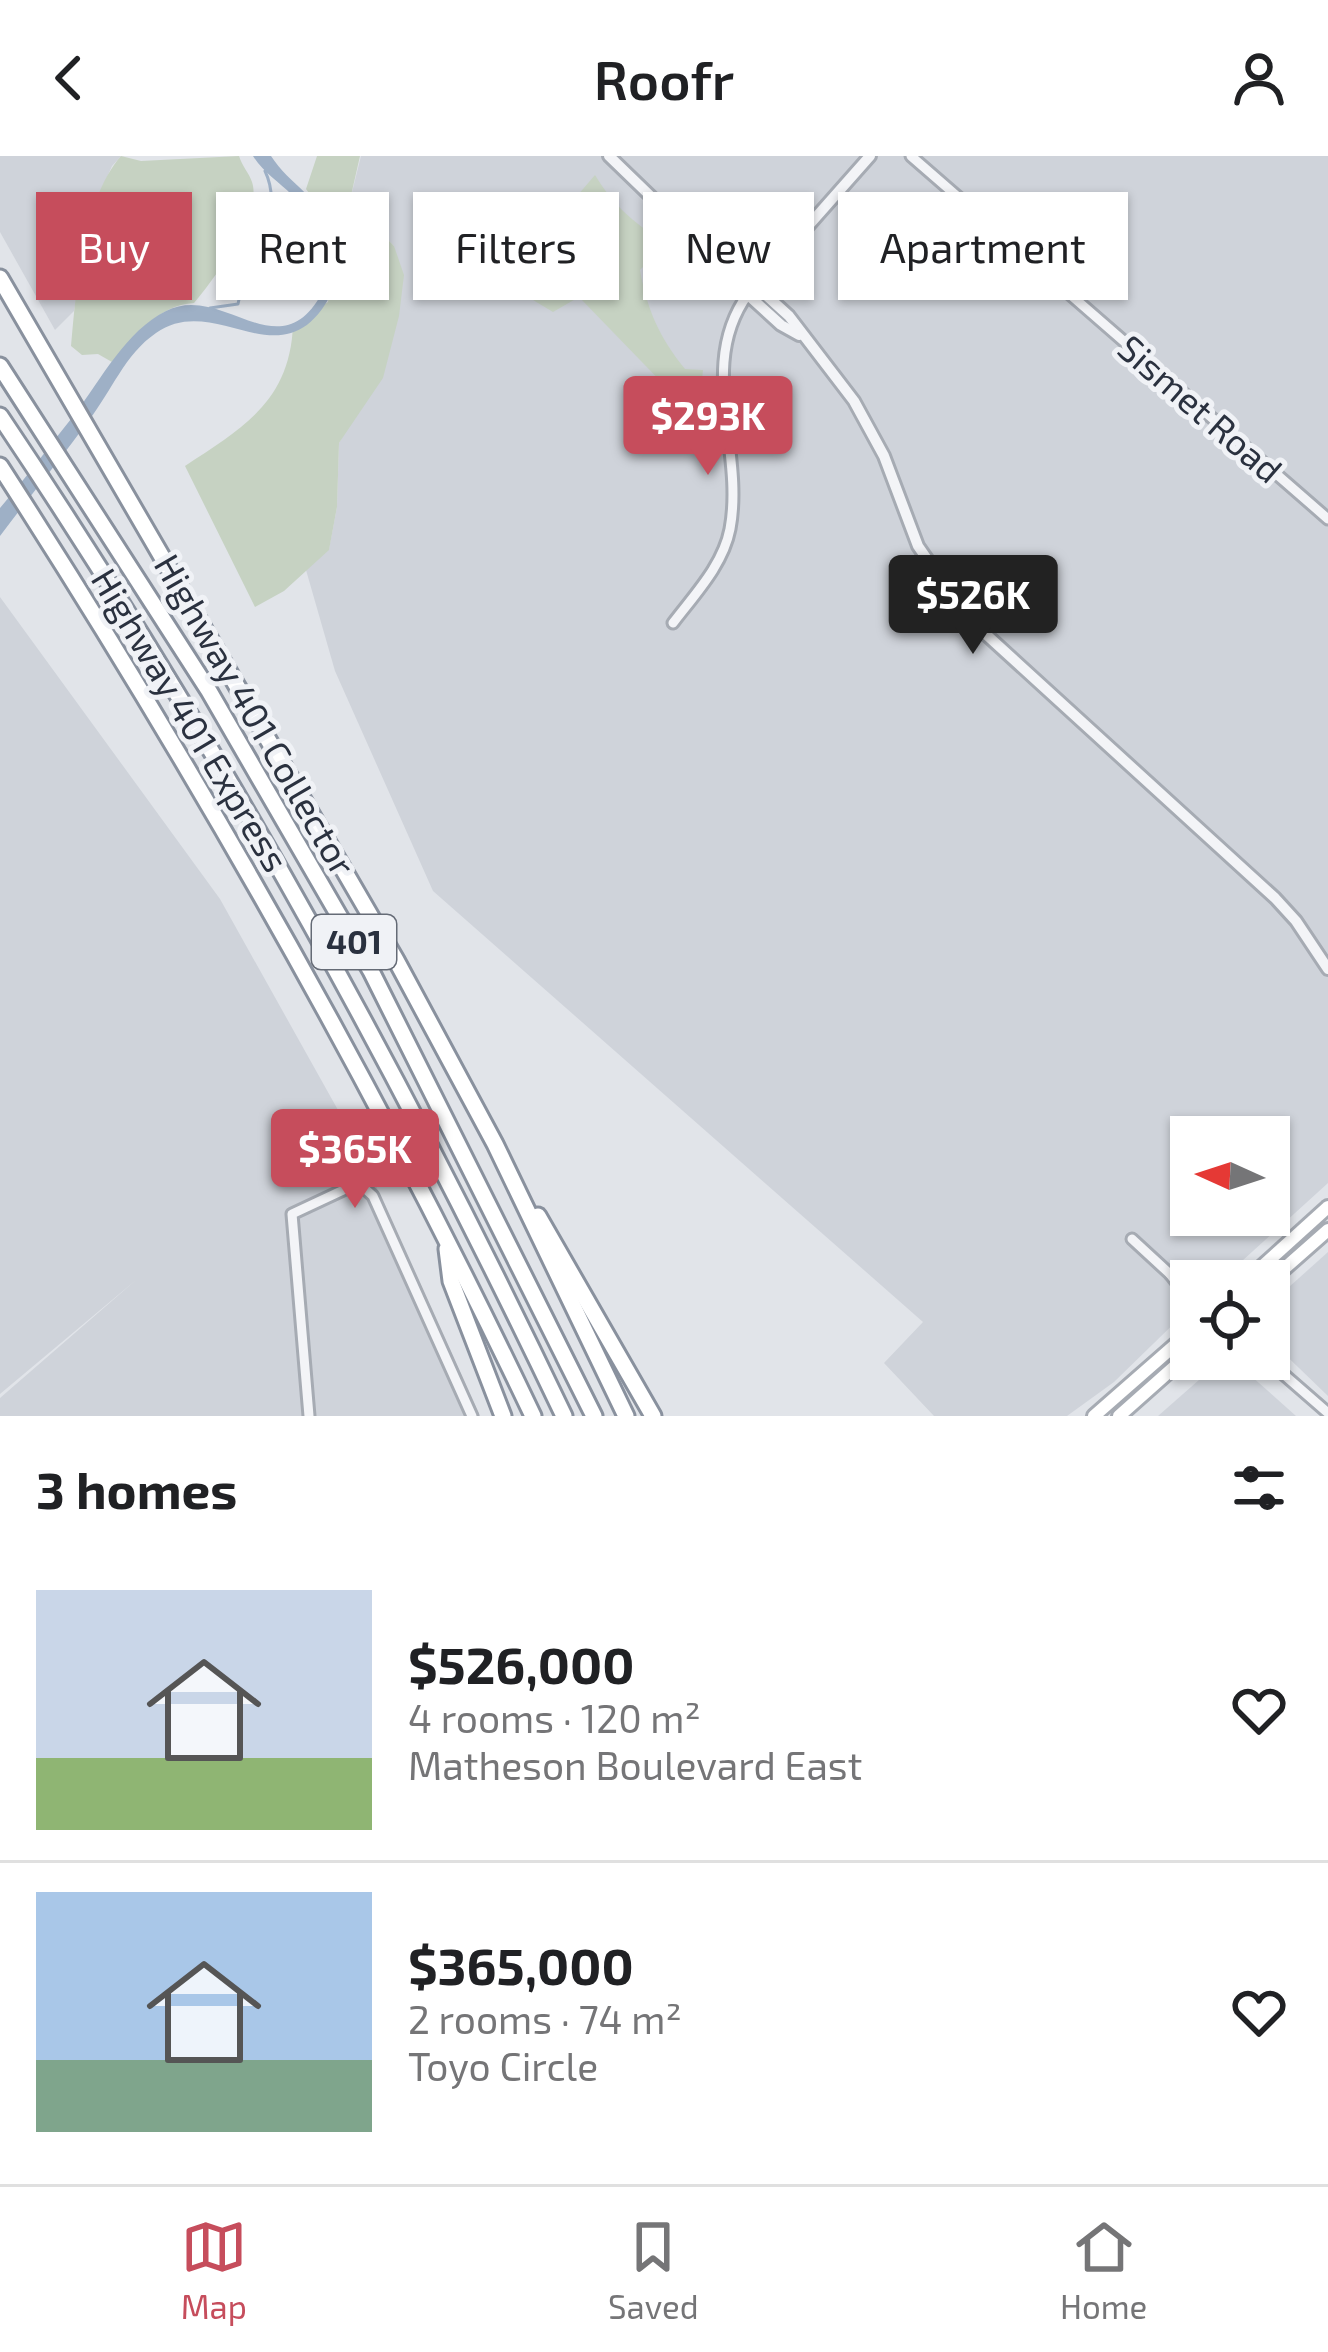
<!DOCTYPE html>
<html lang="en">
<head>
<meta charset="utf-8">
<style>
  :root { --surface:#fff; --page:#f2f2f2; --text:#202124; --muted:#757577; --line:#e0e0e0; --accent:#c64d5c }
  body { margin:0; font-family:"Exo 2",sans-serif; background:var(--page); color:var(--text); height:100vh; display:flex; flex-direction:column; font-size:45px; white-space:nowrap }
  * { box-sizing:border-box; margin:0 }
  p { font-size:39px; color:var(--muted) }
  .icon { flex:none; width:66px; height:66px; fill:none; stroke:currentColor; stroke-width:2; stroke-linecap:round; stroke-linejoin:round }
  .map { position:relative; height:1260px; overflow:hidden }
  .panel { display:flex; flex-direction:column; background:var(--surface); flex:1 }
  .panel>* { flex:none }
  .banner { position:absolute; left:36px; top:36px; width:1257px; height:108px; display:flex; gap:24px }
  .needle { width:78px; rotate:273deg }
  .tools { position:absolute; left:1170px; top:960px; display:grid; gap:24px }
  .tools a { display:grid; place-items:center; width:120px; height:120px; border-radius:0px; background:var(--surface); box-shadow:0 3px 9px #0004; font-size:60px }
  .price { position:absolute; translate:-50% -102px; padding:0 27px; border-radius:12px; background:var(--accent); color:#fff; font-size:39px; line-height:78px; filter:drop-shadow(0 3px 6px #0008) }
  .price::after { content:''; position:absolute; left:50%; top:72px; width:36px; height:27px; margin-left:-18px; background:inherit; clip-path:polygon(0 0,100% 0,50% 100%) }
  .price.active { background:#222; color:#fff }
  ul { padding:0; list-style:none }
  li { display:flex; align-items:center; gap:36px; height:300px; padding:0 36px }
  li+li { border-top:3px solid var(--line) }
  li span { display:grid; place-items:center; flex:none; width:336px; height:240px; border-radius:0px; color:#555 }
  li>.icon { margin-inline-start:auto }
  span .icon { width:144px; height:144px; fill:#fffc; stroke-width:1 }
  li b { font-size:51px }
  h2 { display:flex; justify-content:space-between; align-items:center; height:144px; padding:0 36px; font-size:51px }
  .tag { padding:0 42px; border-radius:0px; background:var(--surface); box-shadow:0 3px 9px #0004; font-size:42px; line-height:108px }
  .tag.active { background:var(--accent); color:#fff }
  header { display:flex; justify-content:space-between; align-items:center; height:156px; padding:0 36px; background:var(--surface); font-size:54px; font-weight:600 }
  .tab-bar { display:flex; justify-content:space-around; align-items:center; height:168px; border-top:3px solid var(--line); background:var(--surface); font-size:33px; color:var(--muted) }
  .tab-bar a { display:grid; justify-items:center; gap:6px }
  .tab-bar .active { color:var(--accent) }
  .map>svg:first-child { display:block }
</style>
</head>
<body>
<header><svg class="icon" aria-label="back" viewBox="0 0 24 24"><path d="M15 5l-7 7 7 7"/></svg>Roofr<svg class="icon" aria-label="person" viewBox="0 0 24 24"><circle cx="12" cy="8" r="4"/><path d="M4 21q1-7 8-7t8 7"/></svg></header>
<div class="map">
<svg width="1328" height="1260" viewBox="0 0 1328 1260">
  <rect width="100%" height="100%" fill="#e1e4e9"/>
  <!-- built -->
  <g fill="#cfd3da" fill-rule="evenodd">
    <path d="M0,0H121L112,10L93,52L74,155L55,174L0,76Z"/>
    <path d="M361,0H1328V1027L1220,1125H1191V1151L1114,1226L1067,1260H934L884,1207L923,1166L433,735L335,515L306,414L329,393L337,351L339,287L358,254L394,90L350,44ZM1191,981H1269V1059H1191Z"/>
    <path d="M0,441L220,743L357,988L480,1260H0V1242L136,1124L0,1238Z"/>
    <path d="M1328,1096V1240L1269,1183V1149Z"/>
    <path d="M1216,1209L1250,1219L1296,1260H1158Z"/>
  </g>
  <!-- green -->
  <g fill="#c6d2c2">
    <path d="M121,0L141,5L239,0C242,10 249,17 252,26C263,58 214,123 194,147C158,149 134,181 112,206L98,198L82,199L71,190C76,134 83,43 121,0Z"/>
    <path d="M317,0H360L350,44L394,90L404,119L399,160L383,222L339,287L337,351L329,394L284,435L255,451L185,310C243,272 290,245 293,169L328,146L339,78L306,33Z"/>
    <path d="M595,19C614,51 636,68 666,88L640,114C647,153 659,181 685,213L703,214L699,250L672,237L579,141L553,156L508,129L541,100L548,74Z"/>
  </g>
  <!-- water -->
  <path fill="#9eb0c6" d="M253,0H271C289,28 321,44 337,75C346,92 344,111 336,128C288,236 219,133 156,177C125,198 111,236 89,264C60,304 29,341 0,380V352C26,322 50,289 75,258C101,223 126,175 166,155C223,126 279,216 322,137C329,124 333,106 328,92C325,85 297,43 292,39C279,26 263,16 253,0Z"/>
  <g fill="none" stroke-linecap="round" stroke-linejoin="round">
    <!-- stream -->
    <path stroke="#9eb0c6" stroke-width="3" d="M210,152L238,148C246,105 287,61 265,15"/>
    <defs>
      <g id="minor">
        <path d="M911,0L1328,363"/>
        <path d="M673,467C695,438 723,409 730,373C745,294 696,209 748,138"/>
        <path d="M1132,1083L1170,1118L1188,1127"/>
        <path d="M1170,1118L1191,1145"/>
        <path d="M1266,1203L1328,1257"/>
        <path d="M309,1260L292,1058L354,1029L362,1030L373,1040L472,1260"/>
      </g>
      <g id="tertiary">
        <path d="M609,0L669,58L688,68L789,160L854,245L884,300L918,390L968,462L1275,742L1296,765L1328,813"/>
        <path d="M669,58L680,77L781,169L799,179"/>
        <path d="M748,138L870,0"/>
      </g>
      <g id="secondary">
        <path d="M1246,1125L1328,1051"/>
        <path d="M1187,1126L1191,1127"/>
        <path d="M1269,1126L1328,1074"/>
        <path d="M1094,1260L1191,1175"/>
        <path d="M1119,1260L1191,1196"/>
      </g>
      <g id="motorway">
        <path d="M0,122L396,804L495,988L626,1260"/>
        <path d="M0,210L209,535L371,815L594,1260"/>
        <path d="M0,260C214,578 399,914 564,1260"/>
        <path d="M0,310C198,617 376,930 533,1260"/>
        <path d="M538,1060L653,1260"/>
        <path d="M447,1093L451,1125L503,1260"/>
      </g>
    </defs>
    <!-- minor casing -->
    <use href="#minor" stroke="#a6abb3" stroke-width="15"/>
    <!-- tertiary casing -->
    <use href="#tertiary" stroke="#a6abb3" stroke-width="16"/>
    <!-- secondary casing -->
    <use href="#secondary" stroke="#a6abb3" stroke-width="18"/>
    <!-- motorway casing -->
    <use href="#motorway" stroke="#89919e" stroke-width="21"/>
    <!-- minor -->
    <use href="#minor" stroke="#f3f4f7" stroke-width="9"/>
    <!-- tertiary -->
    <use href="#tertiary" stroke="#f3f4f7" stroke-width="10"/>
    <!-- secondary -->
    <use href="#secondary" stroke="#fff" stroke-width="12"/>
    <!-- motorway -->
    <use href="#motorway" stroke="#fff" stroke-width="15"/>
  </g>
  <g text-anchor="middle" stroke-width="10" stroke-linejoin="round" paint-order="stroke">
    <!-- shield labels -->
    <rect fill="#f0f2f6" stroke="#656b76" stroke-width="3" x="312" y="759" width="84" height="54" rx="9"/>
    <g font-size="33" font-weight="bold" fill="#2a313f">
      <text x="354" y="798">401</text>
    </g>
    <!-- street labels -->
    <g font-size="36" fill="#2a313f" stroke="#f0f2f6">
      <text transform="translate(1200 253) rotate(41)" y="13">Sismet Road</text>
      <text transform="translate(255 559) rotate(60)" y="13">Highway 401 Collector</text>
      <text transform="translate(190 564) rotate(59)" y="13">Highway 401 Express</text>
    </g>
  </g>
</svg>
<div class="tools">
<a><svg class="needle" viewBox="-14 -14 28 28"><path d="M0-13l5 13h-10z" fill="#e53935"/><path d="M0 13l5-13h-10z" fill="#757577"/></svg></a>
<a><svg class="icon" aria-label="locate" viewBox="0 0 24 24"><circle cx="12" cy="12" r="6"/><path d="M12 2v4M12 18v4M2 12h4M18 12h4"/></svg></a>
</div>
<b class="price" style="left:708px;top:322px">$293K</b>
<b class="price active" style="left:973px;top:501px">$526K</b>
<b class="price" style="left:355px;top:1055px">$365K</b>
<div class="banner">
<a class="tag active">Buy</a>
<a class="tag">Rent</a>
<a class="tag">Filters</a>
<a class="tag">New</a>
<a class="tag">Apartment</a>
</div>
</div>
<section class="panel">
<h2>3 homes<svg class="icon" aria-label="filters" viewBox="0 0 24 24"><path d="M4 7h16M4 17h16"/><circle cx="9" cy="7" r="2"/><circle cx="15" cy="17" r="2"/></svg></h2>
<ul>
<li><span style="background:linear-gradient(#c9d6e8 70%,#8fb573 0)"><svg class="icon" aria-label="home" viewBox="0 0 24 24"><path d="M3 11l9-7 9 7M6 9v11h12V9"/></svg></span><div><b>$526,000</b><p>4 rooms · 120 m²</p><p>Matheson Boulevard East</p></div><svg class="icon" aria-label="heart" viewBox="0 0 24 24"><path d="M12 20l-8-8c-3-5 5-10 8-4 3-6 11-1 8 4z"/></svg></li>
<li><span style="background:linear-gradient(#a9c7e8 70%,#7fa58c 0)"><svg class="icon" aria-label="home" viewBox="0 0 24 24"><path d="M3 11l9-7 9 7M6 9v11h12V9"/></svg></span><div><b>$365,000</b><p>2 rooms · 74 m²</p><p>Toyo Circle</p></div><svg class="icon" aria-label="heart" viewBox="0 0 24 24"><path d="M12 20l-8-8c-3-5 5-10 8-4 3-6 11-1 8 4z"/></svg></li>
</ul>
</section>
<nav class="tab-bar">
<a class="active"><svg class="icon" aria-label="map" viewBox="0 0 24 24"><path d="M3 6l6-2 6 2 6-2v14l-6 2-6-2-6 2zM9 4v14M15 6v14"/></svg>Map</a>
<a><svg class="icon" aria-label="saved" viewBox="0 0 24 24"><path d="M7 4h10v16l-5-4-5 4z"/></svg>Saved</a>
<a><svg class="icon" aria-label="home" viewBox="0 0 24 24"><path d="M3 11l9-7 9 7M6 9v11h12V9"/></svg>Home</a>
</nav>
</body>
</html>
